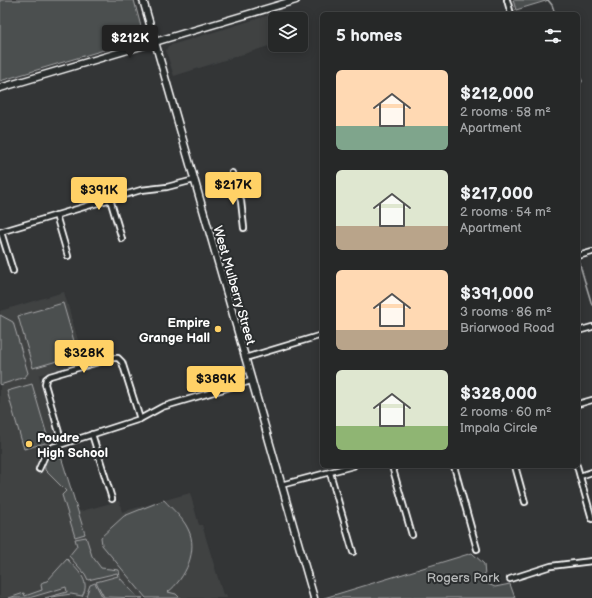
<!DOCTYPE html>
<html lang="en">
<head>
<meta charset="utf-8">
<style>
  :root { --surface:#262828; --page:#323434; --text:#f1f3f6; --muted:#a4a6a8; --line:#424445; --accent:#ffd166 }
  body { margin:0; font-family:"Balsamiq Sans",sans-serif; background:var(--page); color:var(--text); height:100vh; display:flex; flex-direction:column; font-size:15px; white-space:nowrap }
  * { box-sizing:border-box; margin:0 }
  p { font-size:13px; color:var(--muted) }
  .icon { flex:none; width:22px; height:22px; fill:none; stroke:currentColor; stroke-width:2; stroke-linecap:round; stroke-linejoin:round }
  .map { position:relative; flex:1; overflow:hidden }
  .sheet { position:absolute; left:320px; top:12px; width:260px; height:456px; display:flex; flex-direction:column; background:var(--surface); border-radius:6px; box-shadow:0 2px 10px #0003,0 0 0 1px var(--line) }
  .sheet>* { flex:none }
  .buttons { position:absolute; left:268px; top:12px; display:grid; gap:8px }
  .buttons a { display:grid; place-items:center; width:40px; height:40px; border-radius:6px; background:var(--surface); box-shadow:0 2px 10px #0003,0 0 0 1px var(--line); font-size:20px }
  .price { position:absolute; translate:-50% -34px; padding:0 9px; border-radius:4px; background:var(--accent); color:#111; font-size:13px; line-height:26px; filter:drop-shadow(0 1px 2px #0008) }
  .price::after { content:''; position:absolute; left:50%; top:24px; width:12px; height:9px; margin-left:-6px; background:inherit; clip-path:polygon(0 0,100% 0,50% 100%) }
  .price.current { background:#222; color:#fff }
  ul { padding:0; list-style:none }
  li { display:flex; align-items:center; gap:12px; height:100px; padding:0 16px }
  li span { display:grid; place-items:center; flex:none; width:112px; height:80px; border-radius:6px; color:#555 }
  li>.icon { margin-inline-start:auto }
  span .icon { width:48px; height:48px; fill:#fffc; stroke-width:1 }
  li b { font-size:17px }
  h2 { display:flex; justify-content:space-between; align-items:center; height:48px; padding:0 16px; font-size:17px }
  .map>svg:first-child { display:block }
</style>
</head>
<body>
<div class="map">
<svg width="592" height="598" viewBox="0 0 592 598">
  <rect width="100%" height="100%" fill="#333536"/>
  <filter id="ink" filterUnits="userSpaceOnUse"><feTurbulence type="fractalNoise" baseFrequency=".025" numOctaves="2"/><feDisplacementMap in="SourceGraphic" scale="8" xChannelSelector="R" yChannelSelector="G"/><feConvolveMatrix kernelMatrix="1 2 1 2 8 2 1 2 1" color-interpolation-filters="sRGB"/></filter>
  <g filter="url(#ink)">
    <!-- built -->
    <g fill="#404243">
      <path d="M273,14L275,44L174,76L166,51L168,46Z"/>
      <path d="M64,292L84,361L39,375L56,441L78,512L119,501L122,512L190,493L199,525H202L223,595L226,594L227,598H0V311Z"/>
    </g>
    <!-- green -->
    <g fill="#4c4f50" stroke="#a6a7a8">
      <path d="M0,0H134L144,38L0,81Z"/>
      <path d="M513,0H549L516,10Z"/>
      <path d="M63,303L78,355L33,368L18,316Z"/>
      <path d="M0,315L13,322L28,373L25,377L0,385Z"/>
      <path d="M32,384L49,442L24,449L7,391Z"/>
      <path d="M58,447L85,534L75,537L62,495L66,491L45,470C43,459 49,452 58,447Z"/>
      <path d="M164,500C172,509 183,518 188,529C199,550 185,579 168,592L176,594L180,598H146L102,545L101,537L124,516Z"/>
      <path d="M86,537L92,556L101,568L119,570L120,578L138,598H143L104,597L96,582L118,576L117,573L88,580L85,574L69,556L77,546L75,539Z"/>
      <path d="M472,553L484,564L485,576L488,584L495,587L510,584L515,598H324Z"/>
      <path d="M67,559C76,569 92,581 82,596L71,594L45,598L67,592L66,587L29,598H9L24,593L25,596L42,590L41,585L43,582L47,581Z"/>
      <path d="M95,583L103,598H89L86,596L90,585Z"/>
    </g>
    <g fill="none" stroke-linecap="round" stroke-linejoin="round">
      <!-- stream -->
      <g stroke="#abacad" stroke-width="1.5">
        <path d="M548,0L552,5L555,14"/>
        <path d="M578,73L582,81L578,87"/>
        <path d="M579,262L592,305"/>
      </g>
      <defs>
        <g id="minor">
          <path d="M507,0L511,14"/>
          <path d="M232,173L241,201L244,228"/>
          <path d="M110,199L122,239"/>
          <path d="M56,215L68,256"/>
          <path d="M0,232L141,190L167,187L194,180"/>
          <path d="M1,232L13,271"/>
          <path d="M578,256L592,252"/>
          <path d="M578,331L592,327"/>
          <path d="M245,358L322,335"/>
          <path d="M578,404L592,400"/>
          <path d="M92,434L112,499"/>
          <path d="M62,443L45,384L46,379L50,376L112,358H118L122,362L140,419"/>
          <path d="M392,466L412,535"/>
          <path d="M454,466L477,549"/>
          <path d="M515,466L525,502"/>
          <path d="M577,466L592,519"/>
          <path d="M39,469L47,451L53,447L140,419L162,407L251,381"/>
          <path d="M330,473L353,552"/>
          <path d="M580,476L592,472"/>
          <path d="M281,485L353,466"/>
          <path d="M510,579L551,566L592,561"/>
        </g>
        <g id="major">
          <path d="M143,0L314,598"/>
          <path d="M0,88L296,0"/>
        </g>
      </defs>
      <!-- minor casing -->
      <use href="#minor" stroke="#fff" stroke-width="8"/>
      <!-- major casing -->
      <use href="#major" stroke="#fff" stroke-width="9"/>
      <!-- minor -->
      <use href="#minor" stroke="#2a2d2e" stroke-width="4.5"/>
      <!-- major -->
      <use href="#major" stroke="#2a2d2e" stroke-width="6"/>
    </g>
  </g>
  <!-- markers -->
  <g fill="#ffd166" stroke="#2a2d2e" stroke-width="1.5">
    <circle cx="218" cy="329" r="4"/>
    <circle cx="29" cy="444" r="4"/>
  </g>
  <g text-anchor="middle" stroke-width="4" stroke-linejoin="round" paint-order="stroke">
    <!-- street labels -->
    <g font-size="13" fill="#fff" stroke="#2a2d2e">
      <text transform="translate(235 285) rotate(74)" y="5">West Mulberry Street</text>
    </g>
    <!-- poi labels -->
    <g font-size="13" font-weight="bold" fill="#fff" stroke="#2a2d2e" text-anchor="end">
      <text x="210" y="327">Empire<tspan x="210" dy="15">Grange Hall</tspan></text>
      <text x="37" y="442" text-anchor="start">Poudre<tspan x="37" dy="15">High School</tspan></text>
    </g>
    <!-- park labels -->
    <g font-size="13" fill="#b7b9b9" stroke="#2a2d2e">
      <text x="463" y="582">Rogers Park</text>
    </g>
  </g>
</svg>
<div class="buttons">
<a><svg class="icon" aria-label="layers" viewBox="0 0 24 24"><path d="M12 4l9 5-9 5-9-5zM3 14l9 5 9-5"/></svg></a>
</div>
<b class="price current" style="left:130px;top:59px">$212K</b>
<b class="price" style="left:233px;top:206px">$217K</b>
<b class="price" style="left:99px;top:211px">$391K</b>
<b class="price" style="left:84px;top:374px">$328K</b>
<b class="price" style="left:216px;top:400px">$389K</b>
<section class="sheet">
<h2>5 homes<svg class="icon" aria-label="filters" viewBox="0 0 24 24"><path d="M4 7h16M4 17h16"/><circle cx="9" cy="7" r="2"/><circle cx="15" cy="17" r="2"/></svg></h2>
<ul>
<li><span style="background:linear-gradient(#ffd9b3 70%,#7fa58c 0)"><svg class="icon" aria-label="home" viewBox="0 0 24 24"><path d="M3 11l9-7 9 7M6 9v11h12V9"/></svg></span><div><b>$212,000</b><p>2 rooms · 58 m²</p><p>Apartment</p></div></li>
<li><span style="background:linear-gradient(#dfe7d0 70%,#b9a48a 0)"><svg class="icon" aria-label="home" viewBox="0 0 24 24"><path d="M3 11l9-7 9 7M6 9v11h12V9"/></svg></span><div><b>$217,000</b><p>2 rooms · 54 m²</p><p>Apartment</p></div></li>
<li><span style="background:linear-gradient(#ffd9b3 75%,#b9a48a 0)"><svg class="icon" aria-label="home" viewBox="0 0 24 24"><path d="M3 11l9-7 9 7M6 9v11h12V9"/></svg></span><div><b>$391,000</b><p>3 rooms · 86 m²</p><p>Briarwood Road</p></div></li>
<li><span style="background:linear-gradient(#dfe7d0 70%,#8fb573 0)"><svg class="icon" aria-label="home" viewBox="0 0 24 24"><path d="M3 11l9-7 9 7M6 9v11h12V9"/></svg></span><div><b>$328,000</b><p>2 rooms · 60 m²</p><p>Impala Circle</p></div></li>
</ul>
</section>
</div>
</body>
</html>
